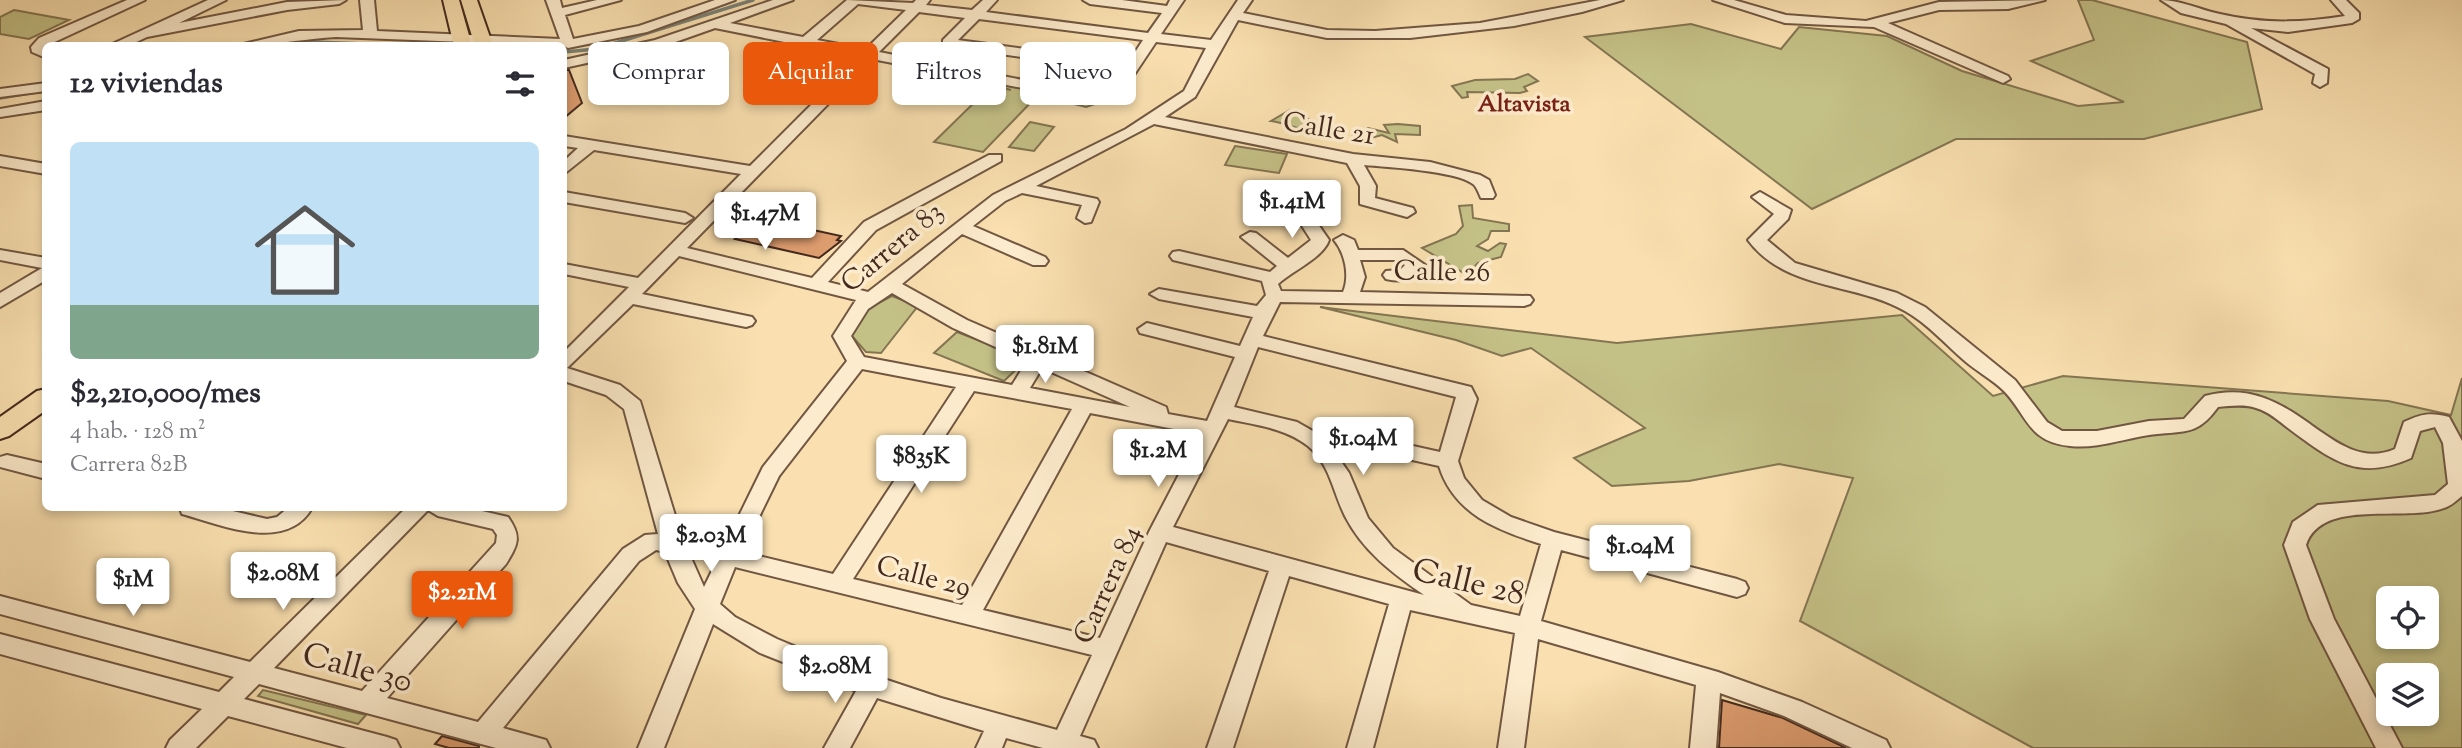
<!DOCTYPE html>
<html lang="es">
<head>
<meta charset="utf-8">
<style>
  :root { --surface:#fff; --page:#f2f2f3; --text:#2b2b33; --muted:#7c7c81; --line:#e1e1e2; --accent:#ea580c }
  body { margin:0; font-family:"Sorts Mill Goudy",serif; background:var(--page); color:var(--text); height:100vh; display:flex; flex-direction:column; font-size:26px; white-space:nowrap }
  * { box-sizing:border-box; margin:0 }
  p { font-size:23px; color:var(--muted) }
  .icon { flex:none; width:38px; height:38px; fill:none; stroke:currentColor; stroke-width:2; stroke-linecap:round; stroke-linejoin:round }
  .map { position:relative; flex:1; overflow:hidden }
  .details { position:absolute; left:42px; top:42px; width:525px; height:469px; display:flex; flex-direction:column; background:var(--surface); border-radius:10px; box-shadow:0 4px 10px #0003 }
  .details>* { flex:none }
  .top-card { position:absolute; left:588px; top:42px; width:665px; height:63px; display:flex; gap:14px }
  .fabs { position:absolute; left:2376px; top:586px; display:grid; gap:14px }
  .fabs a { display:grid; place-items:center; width:63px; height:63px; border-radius:10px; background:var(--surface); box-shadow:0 4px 10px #0003; font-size:35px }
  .price { position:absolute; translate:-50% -60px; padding:0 16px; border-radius:7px; background:#fff; color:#222; font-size:23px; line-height:46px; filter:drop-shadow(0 2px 4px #0008) }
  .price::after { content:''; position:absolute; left:50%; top:42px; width:21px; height:16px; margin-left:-10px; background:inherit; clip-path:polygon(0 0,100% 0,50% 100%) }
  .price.current { background:var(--accent); color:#fff }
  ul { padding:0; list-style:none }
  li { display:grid; align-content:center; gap:14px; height:371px; padding:0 28px }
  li+li { border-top:2px solid var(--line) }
  li span { display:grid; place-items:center; height:217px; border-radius:10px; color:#555 }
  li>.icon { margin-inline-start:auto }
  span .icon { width:126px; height:126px; fill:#fffc; stroke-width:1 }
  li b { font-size:30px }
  h2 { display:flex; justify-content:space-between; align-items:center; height:84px; padding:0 28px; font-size:30px }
  .tag { padding:0 24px; border-radius:10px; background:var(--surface); box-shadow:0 4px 10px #0003; font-size:24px; line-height:63px }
  .tag.current { background:var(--accent); color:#fff }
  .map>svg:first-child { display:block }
</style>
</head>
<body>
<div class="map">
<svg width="2462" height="748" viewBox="0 0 2462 748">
  <rect width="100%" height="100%" fill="#fae0b0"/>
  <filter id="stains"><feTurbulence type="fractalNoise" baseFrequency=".00286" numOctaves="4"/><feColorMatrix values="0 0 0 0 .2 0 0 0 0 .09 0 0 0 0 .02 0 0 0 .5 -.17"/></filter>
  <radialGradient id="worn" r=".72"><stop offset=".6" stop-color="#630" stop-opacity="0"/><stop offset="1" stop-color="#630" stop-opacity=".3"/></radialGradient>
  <!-- green -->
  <g fill="#c4c187" stroke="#847552" stroke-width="2" fill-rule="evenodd">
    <path d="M2078,0H2092L2247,42L2262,109L2144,139H1956L1812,209L1585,37L1691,24L1781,49L1799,27L1887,36L1962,71L2078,106L2124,102L2031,61L2094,40Z"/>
    <path d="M14,10L69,20L29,39L0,34V17Z"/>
    <path d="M1528,74L1538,81L1524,87L1527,91L1520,93L1467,92L1468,97L1462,98L1452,86L1475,80L1515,79Z"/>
    <path d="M960,76L1104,101L1086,107L1038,95L983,152L934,142L991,86L1011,90Z"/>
    <path d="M1290,110L1322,126C1303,135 1288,123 1271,121Z"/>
    <path d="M1030,122L1054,127L1034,151L1009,147Z"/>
    <path d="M1398,124L1420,126V135L1395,134L1397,142L1382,135L1367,139L1354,135L1368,128L1389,133L1384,125Z"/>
    <path d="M1235,146L1287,154L1279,173L1225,165Z"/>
    <path d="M1472,205L1473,218L1509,224V231H1491L1488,239L1477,246L1488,251L1500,243L1506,244L1501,257L1478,263L1467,275L1422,248L1456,234L1463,226L1459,206Z"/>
    <path d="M892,296L918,306L881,353L866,352L852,336L861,312Z"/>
    <path d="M1320,307L1617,343L1902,315L1993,396L2063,376L2388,401L2451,415L2462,378V748H2033L1800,621L1853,478L1779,464L1689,481L1612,486L1574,458L1645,428L1531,348L1502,356L1456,340ZM2389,598H2427V637H2389ZM2389,676H2427V714H2389Z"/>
    <path d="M957,332L1027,359L1004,381L934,353Z"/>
    <path d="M263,690L366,715L358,724L258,696Z"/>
  </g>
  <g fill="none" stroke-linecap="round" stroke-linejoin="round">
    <!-- stream -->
    <g stroke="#7a8175" stroke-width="3.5">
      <path d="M277,46L315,42L414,46"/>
      <path d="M564,52L596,49L753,0"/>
      <path d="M0,98L41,91"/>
    </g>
  </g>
  <!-- building -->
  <g fill="#de9d6f" stroke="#43291d" stroke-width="2">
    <path d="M564,70H569L582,103L564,118Z"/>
    <path d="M758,218L841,236L837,240L841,241L819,258L735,239L739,236L735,235Z"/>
    <path d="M1722,700L1783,718L1846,748H1719Z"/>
    <path d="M442,736L479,746V748H449L435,744Z"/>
  </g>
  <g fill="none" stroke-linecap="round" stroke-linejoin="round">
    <defs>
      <g id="minor">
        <path d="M127,0H145L46,46V58L32,52L31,47L39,38Z"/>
        <path d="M208,0H226L179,23L287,2L346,0L339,4L287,10L147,37L128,46H108Z"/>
        <path d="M360,0H374L377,31L560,39L546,0H560L562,8L597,0H621L565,15L573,39L639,26L715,0H735L647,32L568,48L564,46L336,37C302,39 269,46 235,46L299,31L363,30Z"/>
        <path d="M773,0H793L730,23L803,37L847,0L913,3L916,0H930L926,5L972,10L983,0H997L986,12L1148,33L1162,13L1090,4L1083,0H1122L1167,6L1170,0H1184L1161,34L1211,40L1238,0H1252L1243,13L1327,30L1375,31L1480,23L1600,0H1623L1582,12L1514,26L1410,38H1327L1238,20L1195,97L1165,117L1353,154L1430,162L1480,175L1489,180L1495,195L1493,198H1481C1479,194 1477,187 1473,184C1457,171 1387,167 1364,165L1376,186L1375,198L1413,208L1415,212L1407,217L1360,204V186L1347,163L1154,124L1036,186L1097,199L1099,202L1091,222L1085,223L1077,218L1082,205L1022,193L1005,201L973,226L1045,257L1048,261L1045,265H1033L962,234L902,284L967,320L1166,407L1168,414L1207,421L1235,357L1140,333L1138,329L1147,323L1240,346L1253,317L1159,299L1150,294L1159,289L1257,306L1266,295L1262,281L1173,260L1170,256L1173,252L1179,251L1270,272L1277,266L1241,237L1250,232L1256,233L1288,258L1311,240L1295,215L1303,210L1309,211L1329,240C1323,258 1292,271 1278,284L1281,291L1343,292C1350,276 1345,253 1334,240L1343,235L1354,240L1358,250H1403L1425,265C1413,280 1404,283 1386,279L1383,275L1386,271L1400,270L1405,265L1399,260H1360L1365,277L1360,292L1530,296L1533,300L1530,304L1524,306L1280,302L1263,336L1471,387L1477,399L1458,461L1464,478L1482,500L1511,517L1554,532L1737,579L1745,582L1748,588L1745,594L1737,597L1561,550L1541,621L1718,672L1802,702L1886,740L1890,748H1852L1784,716L1720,693L1716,748H1690L1696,685L1538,639L1524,748H1498L1515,633L1410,610L1373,748H1347L1389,604L1289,576L1233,748H1207L1269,571L1166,542L1080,736L1094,740L1098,748H1043L1006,738L1002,748H976L984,731L877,698L850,748H824L856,691L760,653L713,624L664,748H638L695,609L678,583L665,552L656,550L639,561L503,728L546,740L550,748H496L259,684L244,699L387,737L396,740L400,748H347L228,716L196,748H166L170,740L202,709L0,654V634L219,692L234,677L0,614V596L250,662L406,508H469L508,517C522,537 518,544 506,564L387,698L478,722L623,549L645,535L658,534L624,409L606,395L564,381V352L629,287L564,274V264L638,278L741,174L594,150L564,174V161L578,148L564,146V136L750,166L859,57L715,28L664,46L564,68V60L655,40ZM858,4L906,10L866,49L817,40ZM919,12L965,18L943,40V46L1122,71L1108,93L1100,95L879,52ZM979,19L1143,40L1128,63L958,40ZM1156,42L1206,48L1184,91L1126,129L993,195L868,292L828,282L876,230L1001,161V155H989L864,222L812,278L687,248L872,59L1100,103L1118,99ZM679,256L856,300L833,336L847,361L763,467L704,587L681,535L640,401L620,385L567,368L633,304L746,327L752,325L755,321L752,317L642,294ZM892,293L953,328L1027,361L1012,385L864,357L851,336L868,309ZM1258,347L1456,397L1440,452L1350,432L1340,439L1350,446L1439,466C1454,514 1497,530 1541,544L1520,616L1471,605L1393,548L1368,518L1349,473L1325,438L1297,422L1234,407ZM1042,368L1130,407L1030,388ZM862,369L956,387L833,574L742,552L779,476ZM974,391L1072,409L962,605L853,579ZM1090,413L1200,434L1149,532L1100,638L983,610ZM1228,419C1256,425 1285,428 1308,446C1330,464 1333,492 1345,516C1363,551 1392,573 1424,595L1173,527ZM428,510L438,516L493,529L497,535L496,543L362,691L274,668ZM735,567L1092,655L1057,730L941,698L830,661L777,639L735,617L720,604Z"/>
        <path d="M1713,0H1734L1786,15L1866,21L1939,2L2045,0L2008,9L1939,10L1888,23L2008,76L2010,79L2003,83L1874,27L1785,23Z"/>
        <path d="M2161,0C2181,0 2200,10 2220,14C2263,24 2301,23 2345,16L2331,0H2346L2359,13V19L2352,23L2288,32L2251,28L2328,69L2327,83L2320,87L2313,83L2315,74L2226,24L2181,13Z"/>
        <path d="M46,83V91L0,97V89Z"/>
        <path d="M46,101V110L0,117V109Z"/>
        <path d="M0,156L46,164V174L0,166Z"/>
        <path d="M564,192L685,213L693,218L685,223L564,202Z"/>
        <path d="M1760,192L1791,210L1788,219L1767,240L1795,263L1897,293L1925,307L2015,380L2047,422L2062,431H2097L2149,421L2184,419L2205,396C2295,371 2330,477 2395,449L2404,422C2421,414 2430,412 2449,417L2462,441V496C2457,500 2451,506 2444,508C2406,523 2322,497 2306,545L2334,619L2402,748H2376L2310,619L2284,545L2293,522L2318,505L2435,495L2448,484L2443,443L2435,427L2420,431L2411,458C2358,482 2331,460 2288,428C2279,421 2268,411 2256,408C2244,404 2230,406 2218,407C2196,438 2181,430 2149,435C2123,439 2097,449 2070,446C2028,442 2028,416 2004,391C1993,380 1978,372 1966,362C1946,345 1928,324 1905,311C1854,282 1786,291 1748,240L1774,214L1752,197Z"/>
        <path d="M0,250L46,258V280L0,307V293L42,268L0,260Z"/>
        <path d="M7,455L46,464V479L0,467V457Z"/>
        <path d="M180,508H220L267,519L277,517L288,508H312C286,553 221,525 182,514Z"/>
      </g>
      <g id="major">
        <path d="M443,0H459L472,46H454Z"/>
        <path d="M461,0H477L493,46H475Z"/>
        <path d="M46,389V410L9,436L0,439V417L37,391Z"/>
      </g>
    </defs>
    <!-- minor casing -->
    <use href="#minor" stroke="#715742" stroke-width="4"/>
    <!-- major casing -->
    <use href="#major" stroke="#43291d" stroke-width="4"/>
    <!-- minor -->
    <use href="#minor" fill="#fcebcc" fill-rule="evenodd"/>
    <!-- major -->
    <use href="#major" fill="#fae0b0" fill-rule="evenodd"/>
  </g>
  <g text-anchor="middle" stroke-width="7" stroke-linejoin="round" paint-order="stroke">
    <!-- far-neighbourhood labels -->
    <g font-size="24" font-weight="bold" fill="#7a1f14" stroke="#fcebcc">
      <text x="1524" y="111">Altavista</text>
    </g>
    <!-- street labels -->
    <g font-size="28" fill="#43291d" stroke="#fcebcc">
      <text transform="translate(1329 127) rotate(9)" y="10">Calle 21</text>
      <text transform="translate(891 246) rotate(-40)" y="10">Carrera 83</text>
      <text transform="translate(1442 270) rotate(1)" y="10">Calle 26</text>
      <text transform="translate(924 575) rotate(14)" y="10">Calle 29</text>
      <text transform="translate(1106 584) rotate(-66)" y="10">Carrera 84</text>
    </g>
    <!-- near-street labels -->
    <g font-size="33" fill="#43291d" stroke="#fcebcc">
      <text transform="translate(1469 580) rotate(13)" y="12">Calle 28</text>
      <text transform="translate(358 666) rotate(15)" y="12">Calle 30</text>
    </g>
  </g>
  <rect width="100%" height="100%" filter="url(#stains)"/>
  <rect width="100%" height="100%" fill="url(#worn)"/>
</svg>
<div class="fabs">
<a><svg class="icon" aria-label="locate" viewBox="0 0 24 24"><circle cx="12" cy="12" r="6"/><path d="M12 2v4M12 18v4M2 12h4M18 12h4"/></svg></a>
<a><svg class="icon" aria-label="layers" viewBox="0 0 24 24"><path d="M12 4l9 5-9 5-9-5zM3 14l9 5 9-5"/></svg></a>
</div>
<b class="price" style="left:1292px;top:240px">$1.41M</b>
<b class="price" style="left:765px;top:252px">$1.47M</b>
<b class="price" style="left:1045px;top:385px">$1.81M</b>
<b class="price" style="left:1363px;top:477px">$1.04M</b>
<b class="price" style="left:1158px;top:489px">$1.2M</b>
<b class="price" style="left:921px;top:495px">$835K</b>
<b class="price" style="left:711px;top:574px">$2.03M</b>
<b class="price" style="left:1640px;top:585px">$1.04M</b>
<b class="price" style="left:283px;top:612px">$2.08M</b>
<b class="price" style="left:133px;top:618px">$1M</b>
<b class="price current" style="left:462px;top:631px">$2.21M</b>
<b class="price" style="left:835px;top:705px">$2.08M</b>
<div class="top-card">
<a class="tag">Comprar</a>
<a class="tag current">Alquilar</a>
<a class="tag">Filtros</a>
<a class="tag">Nuevo</a>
</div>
<section class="details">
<h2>12 viviendas<svg class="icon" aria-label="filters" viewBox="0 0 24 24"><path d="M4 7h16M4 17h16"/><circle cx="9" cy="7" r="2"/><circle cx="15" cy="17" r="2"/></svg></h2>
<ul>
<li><span style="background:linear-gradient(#bfe0f5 75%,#7fa58c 0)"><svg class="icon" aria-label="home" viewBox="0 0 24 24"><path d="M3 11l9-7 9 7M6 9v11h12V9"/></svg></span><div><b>$2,210,000/mes</b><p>4 hab. · 128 m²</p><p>Carrera 82B</p></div></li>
</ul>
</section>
</div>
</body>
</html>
